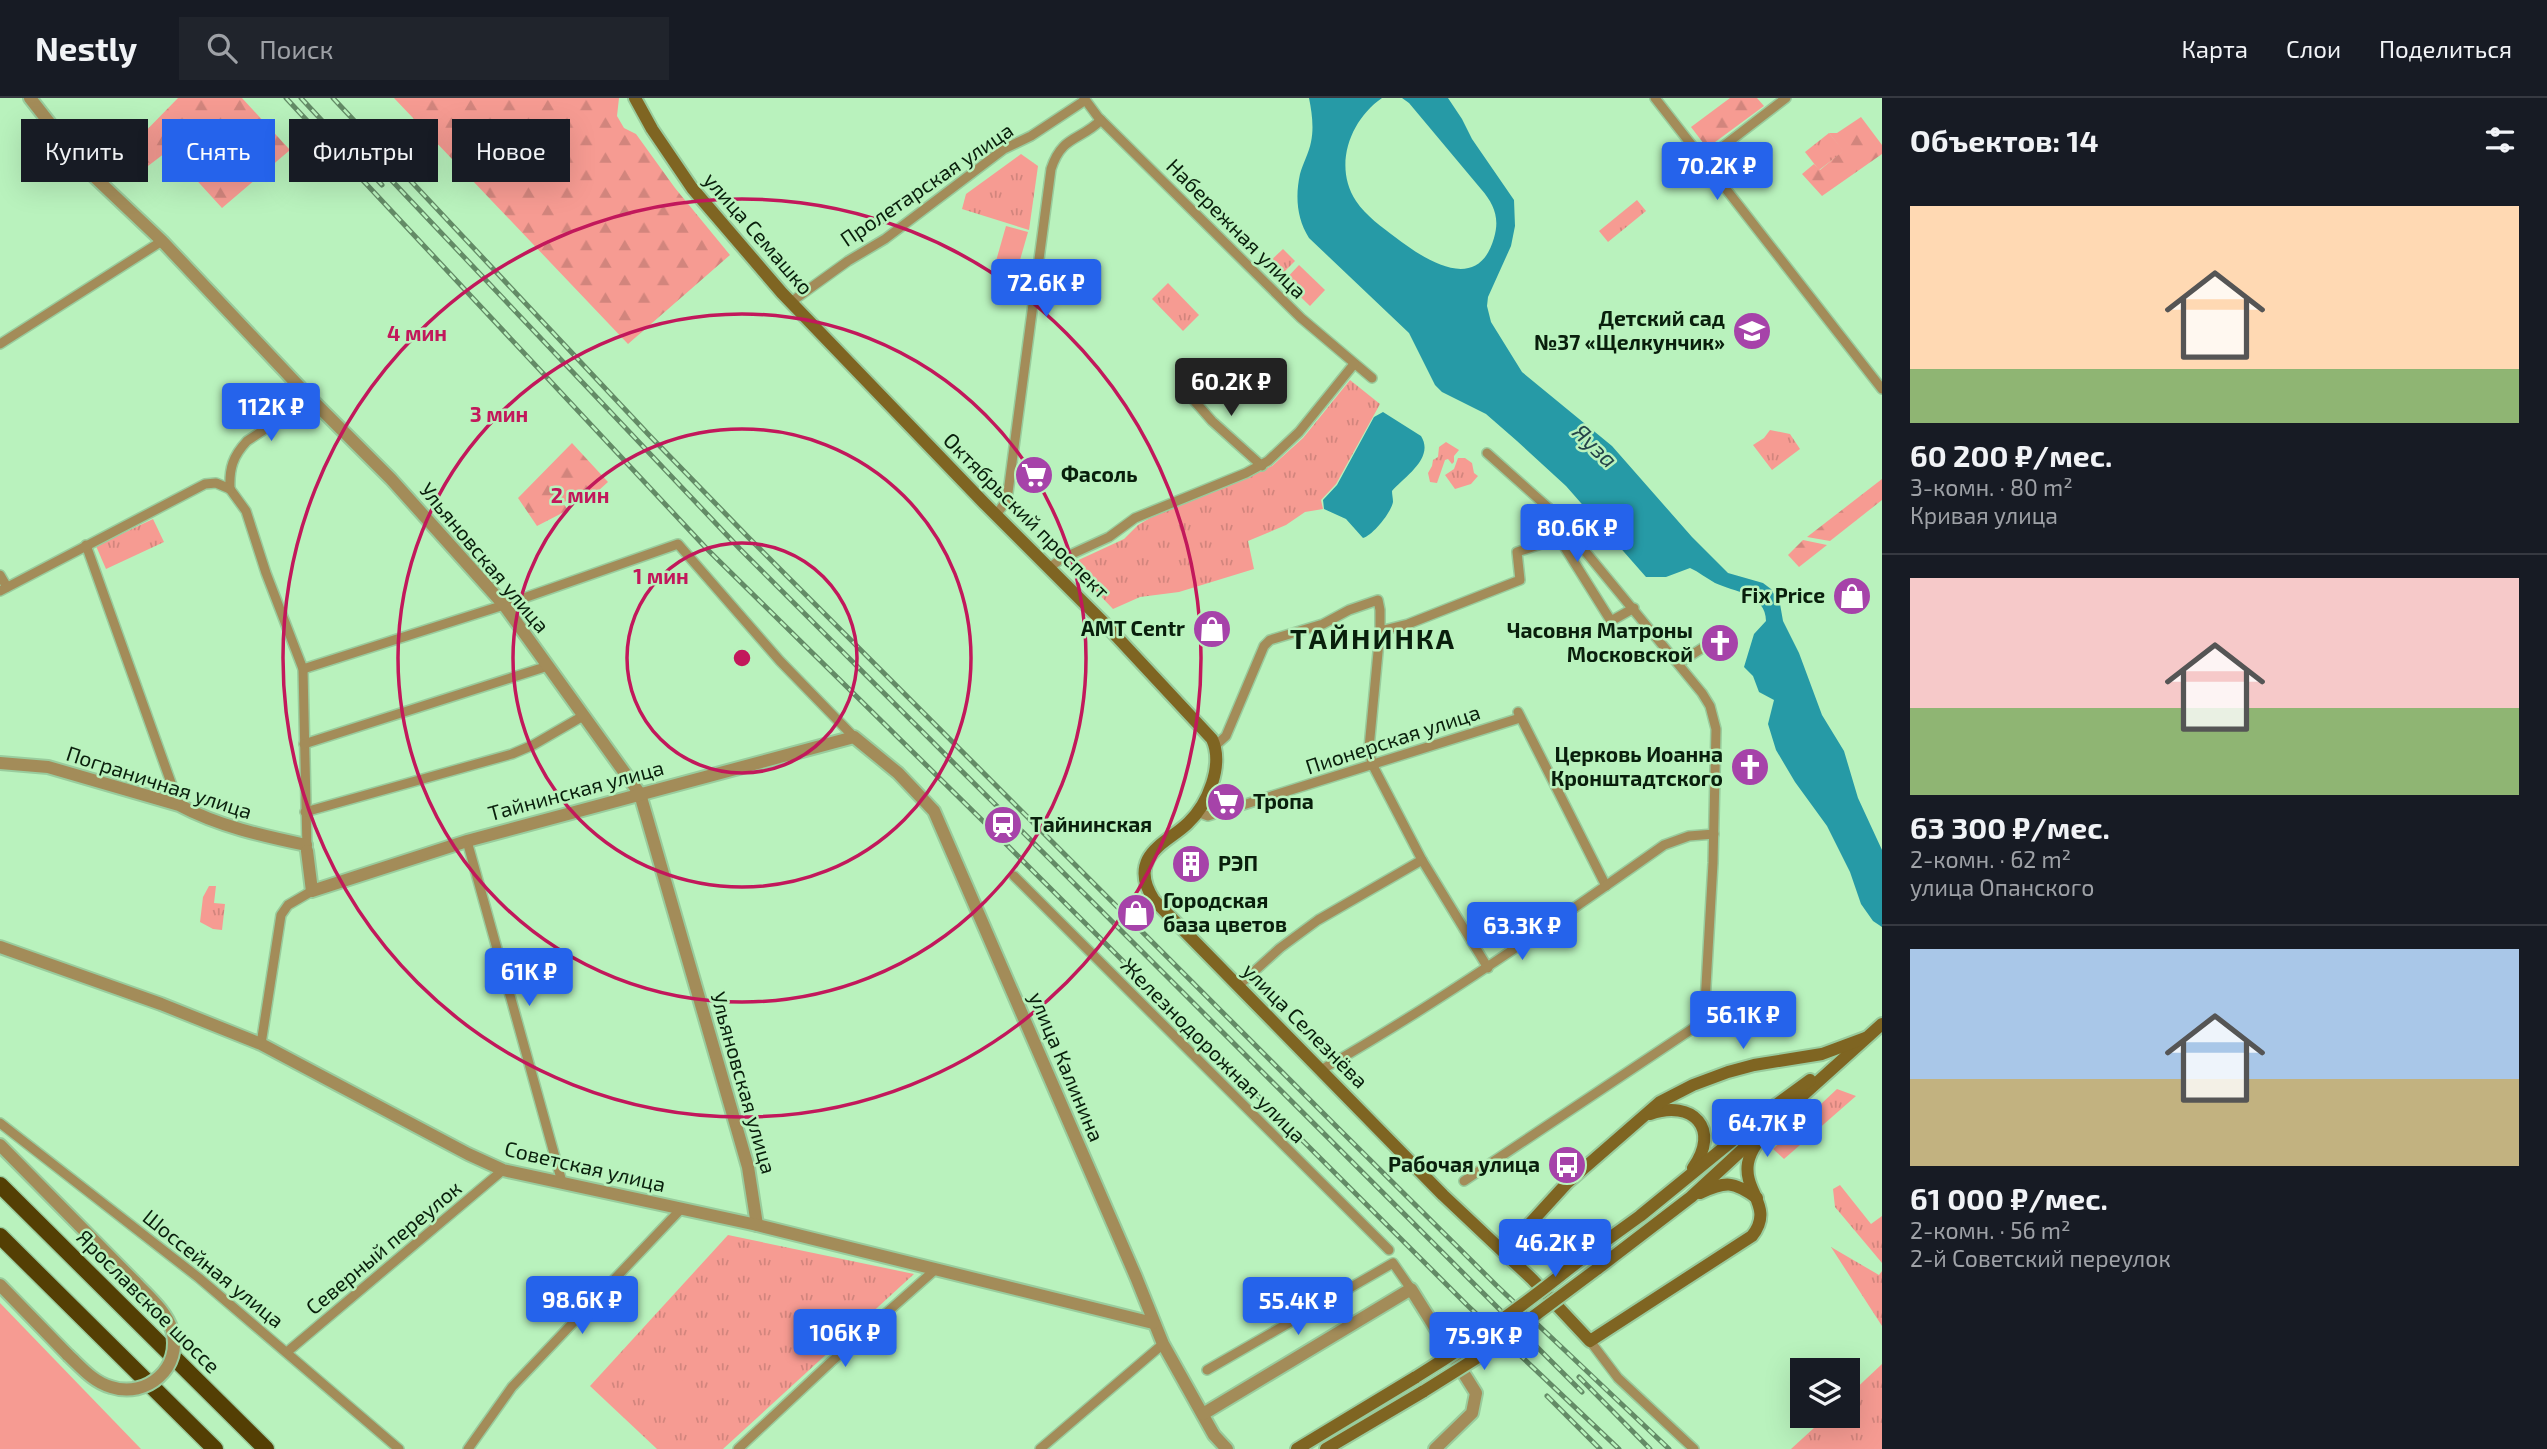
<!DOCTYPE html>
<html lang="ru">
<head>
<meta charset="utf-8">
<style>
  :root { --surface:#171b24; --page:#20242c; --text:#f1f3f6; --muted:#9ea1a6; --line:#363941; --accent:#2563eb }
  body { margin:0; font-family:"Exo 2",sans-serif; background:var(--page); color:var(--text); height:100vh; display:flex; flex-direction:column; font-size:26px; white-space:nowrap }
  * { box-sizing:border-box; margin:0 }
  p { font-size:23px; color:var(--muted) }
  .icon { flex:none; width:38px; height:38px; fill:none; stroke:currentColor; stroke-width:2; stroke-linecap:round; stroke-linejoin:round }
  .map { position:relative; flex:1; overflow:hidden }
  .side { display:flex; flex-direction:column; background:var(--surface); width:665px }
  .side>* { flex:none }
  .guide { position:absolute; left:21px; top:21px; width:665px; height:63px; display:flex; gap:14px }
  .tools { position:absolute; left:1790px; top:1260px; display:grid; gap:14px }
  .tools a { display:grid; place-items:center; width:70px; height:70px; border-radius:0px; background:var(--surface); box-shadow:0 7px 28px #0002; font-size:35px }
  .price { position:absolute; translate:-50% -60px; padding:0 16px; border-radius:7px; background:var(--accent); color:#fff; font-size:23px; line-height:46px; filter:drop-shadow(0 2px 4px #0008) }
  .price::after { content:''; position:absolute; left:50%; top:42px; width:21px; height:16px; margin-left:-10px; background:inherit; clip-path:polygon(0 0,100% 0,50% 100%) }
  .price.active { background:#222; color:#fff }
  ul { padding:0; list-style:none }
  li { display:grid; align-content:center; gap:14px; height:371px; padding:0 28px }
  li+li { border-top:2px solid var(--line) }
  li span { display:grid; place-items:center; height:217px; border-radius:0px; color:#555 }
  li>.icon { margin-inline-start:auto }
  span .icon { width:126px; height:126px; fill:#fffc; stroke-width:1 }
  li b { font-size:30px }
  h2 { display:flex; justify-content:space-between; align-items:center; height:84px; padding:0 28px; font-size:30px }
  .tag { padding:0 24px; border-radius:0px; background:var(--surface); box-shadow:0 7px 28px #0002; font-size:24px; line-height:63px }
  .tag.active { background:var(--accent); color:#fff }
  header { display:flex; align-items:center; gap:42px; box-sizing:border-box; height:98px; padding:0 35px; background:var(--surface); border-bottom:2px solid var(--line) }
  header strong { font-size:33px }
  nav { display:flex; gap:38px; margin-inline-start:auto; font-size:24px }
  .search { width:490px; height:63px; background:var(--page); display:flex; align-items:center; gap:18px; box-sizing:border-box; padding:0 24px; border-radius:0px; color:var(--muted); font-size:26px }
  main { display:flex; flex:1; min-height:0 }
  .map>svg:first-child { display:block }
</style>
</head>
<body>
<header>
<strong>Nestly</strong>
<div class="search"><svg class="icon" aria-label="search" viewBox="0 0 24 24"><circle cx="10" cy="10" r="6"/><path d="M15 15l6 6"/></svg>Поиск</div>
<nav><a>Карта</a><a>Слои</a><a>Поделиться</a></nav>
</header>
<main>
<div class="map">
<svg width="1882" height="1351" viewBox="0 0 1882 1351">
  <defs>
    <pattern id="grass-tufts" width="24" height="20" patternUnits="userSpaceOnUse" patternTransform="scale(1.75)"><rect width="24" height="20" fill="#f69b92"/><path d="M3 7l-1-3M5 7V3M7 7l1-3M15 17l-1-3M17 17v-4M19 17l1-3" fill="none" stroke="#d2857d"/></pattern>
    <pattern id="forest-firs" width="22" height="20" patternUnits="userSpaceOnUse" patternTransform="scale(1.75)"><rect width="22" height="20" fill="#f69b92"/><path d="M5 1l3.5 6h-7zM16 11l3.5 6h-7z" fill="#d2857d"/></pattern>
  </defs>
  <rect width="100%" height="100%" fill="#b9f2bd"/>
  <!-- grass -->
  <g fill="url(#grass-tufts)">
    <path d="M1829,35L1844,53L1819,72L1805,54Z"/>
    <path d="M1021,56L1038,68L1029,132L962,111L966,96Z"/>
    <path d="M1637,102L1646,113L1608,144L1599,133Z"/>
    <path d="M1283,151L1295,163L1280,178L1268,165Z"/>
    <path d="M1168,185L1199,217L1183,233L1152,201Z"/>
    <path d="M1350,282L1380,306L1336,386L1321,402L1323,411L1305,414L1286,427L1248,443L1254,471L1179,494L1140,499L1113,511L1070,466L1124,441L1138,427L1150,420L1272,368L1303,340Z"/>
    <path d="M1770,332L1790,336L1800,351L1772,372L1753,347L1764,340Z"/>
    <path d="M1446,344L1459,352L1454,358V364L1452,366L1448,361L1445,362L1437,385L1430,384L1428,375L1432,368L1433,362L1438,359L1439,349Z"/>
    <path d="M1458,360H1465L1472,365L1474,375L1478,378L1471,386L1455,391L1445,377L1454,371Z"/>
    <path d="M153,421L164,444L106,471L96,448Z"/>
    <path d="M209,788H216L214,805L225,806L222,832L213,831L200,824L203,799Z"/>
    <path d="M1837,991L1856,998L1784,1061L1773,1051Z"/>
    <path d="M1840,1087L1871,1126L1882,1118V1165L1835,1109L1833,1091Z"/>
    <path d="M728,1137L914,1176L723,1351H657L590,1288Z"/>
    <path d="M1831,1149L1879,1177L1882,1173V1228Z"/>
    <path d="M1882,1266V1351H1791L1827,1318H1848V1298Z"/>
  </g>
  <!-- forest -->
  <g fill="url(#forest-firs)">
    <path d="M178,0H242L290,52L222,110L169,52L148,68L131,48Z"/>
    <path d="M394,0H619L617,18L624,30L636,36L675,90L730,157L628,246Z"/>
    <path d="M1730,0H1757L1764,8L1707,50L1691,29Z"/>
    <path d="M1861,19L1882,47V56L1822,98L1802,76L1814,66L1820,72L1843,53L1829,35H1837Z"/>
    <path d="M572,345L608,384L588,402L579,394L563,405L568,412L537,428L518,400Z"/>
    <path d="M1882,381V402L1830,443L1807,439Z"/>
    <path d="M1803,442L1827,447L1799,469L1788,457Z"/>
  </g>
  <!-- garden -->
  <g fill="#f69b92">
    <path d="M1006,128L1028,134L1016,176L994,170Z"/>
    <path d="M1299,167L1325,192L1310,208L1284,183Z"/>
    <path d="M0,1205L141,1351H0Z"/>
    <path d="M663,1262L703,1304L682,1324L642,1282Z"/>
  </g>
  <!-- water -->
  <g fill="#269aa6">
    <path d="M1309,0H1382C1350,22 1333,68 1356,103C1366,118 1382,129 1395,139C1425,162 1478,197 1494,140C1500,120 1494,106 1481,91L1409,5L1402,0H1448L1462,21L1472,41L1514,102L1515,128L1511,148L1488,199L1487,208L1491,224L1522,274L1612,348L1692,439L1728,475L1763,485L1771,491L1780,506L1783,523L1799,555L1822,617L1844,653L1858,700L1882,752V829L1873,823L1861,806L1850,774L1827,728L1795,684L1776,652L1768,626L1774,602L1759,594L1753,578L1744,569L1754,536L1766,523C1766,496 1734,494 1715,485C1706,480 1699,474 1690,470L1666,479H1646L1566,388L1517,343L1486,316L1442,294L1435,287L1409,235L1309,140C1297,121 1295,99 1300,76C1303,65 1309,55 1311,44C1314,30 1312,15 1309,0Z"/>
    <path d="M1383,314L1421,338C1435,360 1404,379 1392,393C1392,397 1393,400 1393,404C1391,415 1372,438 1363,440L1346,421L1324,411L1323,402L1337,387L1374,319Z"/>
  </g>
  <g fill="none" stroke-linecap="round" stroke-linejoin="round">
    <defs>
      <g id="minor">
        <path d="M1084,0L1098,19L1301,220L1372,280"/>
        <path d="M1655,0L1882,291"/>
        <path d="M1704,63L1786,0"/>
        <path d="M791,204L848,163L885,141L1004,51L1031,38L1084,3"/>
        <path d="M0,246L162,143"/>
        <path d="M1183,290L1212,323L1262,368"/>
        <path d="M230,391L246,413L266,475L303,571L307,751"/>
        <path d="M230,391C229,370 233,358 247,343L311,301"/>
        <path d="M996,417L1007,402L1051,71C1062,37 1080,43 1101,22"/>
        <path d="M86,447L179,707"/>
        <path d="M1049,470L1061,461L1109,439L1135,420L1246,375L1268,363L1299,334L1354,266"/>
        <path d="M0,477L7,489"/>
        <path d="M0,493L205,386L216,385L230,391"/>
        <path d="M1380,533L1369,650L1372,666L1422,762L1488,870"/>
        <path d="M1679,565L1704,549"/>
        <path d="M303,571L504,507L678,446L780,563L854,639"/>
        <path d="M1518,614L1606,788"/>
        <path d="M304,646L548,568"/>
        <path d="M1215,648L1226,638L1264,548L1270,542L1323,526L1349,512L1378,502L1380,512V533L1408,526L1520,482L1517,454L1559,440L1611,523L1634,510"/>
        <path d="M305,714L512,656L533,647L583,618"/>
        <path d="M1197,714L1208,718L1520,620"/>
        <path d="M467,743L562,1084"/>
        <path d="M1014,778L1389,1152"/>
        <path d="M1238,888L1280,850L1318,822L1422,762"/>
        <path d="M261,946L281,817L288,807L312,793"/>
        <path d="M1321,972C1440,904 1552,826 1664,747L1689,738L1714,736"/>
        <path d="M0,1025L199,1180L399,1351"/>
        <path d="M1464,1083L1704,923L1713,765L1716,631L1710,608L1702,595L1551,412L1487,355"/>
        <path d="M1590,1243L1618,1280L1694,1351"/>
        <path d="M287,1254L503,1072"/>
        <path d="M1207,1272L1393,1165L1411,1191"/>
        <path d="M468,1351L512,1289L681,1111"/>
        <path d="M738,1351L831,1264L936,1171"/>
        <path d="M1040,1351L1163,1246"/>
      </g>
      <g id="tertiary">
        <path d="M30,0L84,69L162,143L311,301L391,381L504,507L640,696L748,1069L757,1127"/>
        <path d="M0,665L48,669L179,707C218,728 263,738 306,747"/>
        <path d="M307,753L312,793L467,743L854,639L898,675L934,713L1136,1179L1163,1246L1214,1337L1227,1351"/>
        <path d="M0,849L161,906L261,946L468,1056L503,1072L757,1127L1153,1225"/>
        <path d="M0,1047L136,1185"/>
        <path d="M0,1187L68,1257"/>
        <path d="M1203,1316L1411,1191L1476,1295L1472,1315L1435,1351"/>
      </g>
      <g id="secondary">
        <path d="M635,0L652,31L692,90L782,195L984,405L1105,526L1212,641C1224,667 1208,706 1188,725C1176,737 1156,746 1148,761C1141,775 1146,790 1154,802L1443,1097L1532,1181L1590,1243L1752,1138C1775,1109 1743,1094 1748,1065C1751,1049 1764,1036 1774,1024"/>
        <path d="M1650,1016C1693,1001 1721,1031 1693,1070"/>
        <path d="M1770,1027L1882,926"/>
        <path d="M1700,1095C1726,1083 1733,1083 1757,1100"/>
        <path d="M1504,1154L1567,1085L1660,1004L1693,987L1728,974L1754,967L1822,956L1865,940"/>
        <path d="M1586,1157L1640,1118L1776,1007L1810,982"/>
        <path d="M1597,1171L1691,1099L1756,1039"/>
        <path d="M1297,1351L1416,1279"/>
        <path d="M1326,1351L1424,1293"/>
      </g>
      <g id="trunk">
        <path d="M0,1087L266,1351"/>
        <path d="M0,1138L215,1351"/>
      </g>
    </defs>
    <!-- minor casing -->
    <use href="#minor" stroke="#99cc9d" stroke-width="12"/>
    <!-- tertiary casing -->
    <use href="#tertiary" stroke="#99cc9d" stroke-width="16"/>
    <!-- secondary casing -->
    <use href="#secondary" stroke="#99cc9d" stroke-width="16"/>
    <!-- trunk casing -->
    <use href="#trunk" stroke="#99cc9d" stroke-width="19"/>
    <!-- minor -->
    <use href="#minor" stroke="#a38c59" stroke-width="9"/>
    <!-- tertiary -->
    <use href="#tertiary" stroke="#a38c59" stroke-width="12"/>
    <!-- secondary -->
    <use href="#secondary" stroke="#7f6522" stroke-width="12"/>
    <!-- trunk -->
    <use href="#trunk" stroke="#543f04" stroke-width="16"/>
    <defs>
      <g id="rail">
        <path d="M286,0L707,451L990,730L1467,1207L1619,1351"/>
        <path d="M301,0L382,87"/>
        <path d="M333,0L649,337L749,440L1337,1029L1497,1188L1669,1351"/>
        <path d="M378,68L740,451L1582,1294"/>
        <path d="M1579,1279L1650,1351"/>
        <path d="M1547,1298L1600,1351"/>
      </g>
    </defs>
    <!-- rail casing -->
    <use href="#rail" stroke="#638b66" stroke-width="5"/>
    <!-- rail -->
    <use href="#rail" stroke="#b9f2bd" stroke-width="2.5" stroke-dasharray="8" stroke-linecap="butt"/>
    <defs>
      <path id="tertiary-bridge" d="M68,1257C81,1269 93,1284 111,1289C147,1301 183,1269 172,1232C166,1213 149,1199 136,1185"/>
      <g id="secondary-bridge">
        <path d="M1416,1279C1476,1242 1531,1202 1586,1157"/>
        <path d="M1424,1293L1483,1256L1597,1171"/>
      </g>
    </defs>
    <!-- tertiary-bridge casing -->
    <use href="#tertiary-bridge" stroke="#99cc9d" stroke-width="16" stroke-linecap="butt"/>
    <!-- secondary-bridge casing -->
    <use href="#secondary-bridge" stroke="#99cc9d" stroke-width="16" stroke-linecap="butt"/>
    <!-- tertiary-bridge -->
    <use href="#tertiary-bridge" stroke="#a38c59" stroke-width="12"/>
    <!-- secondary-bridge -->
    <use href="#secondary-bridge" stroke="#7f6522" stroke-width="12"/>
  </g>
  <!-- distance rings -->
  <g fill="none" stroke="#c2185b" stroke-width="3.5">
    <circle cx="742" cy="560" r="115"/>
    <circle cx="742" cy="560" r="229"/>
    <circle cx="742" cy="560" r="344"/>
    <circle cx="742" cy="560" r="459"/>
  </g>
  <!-- icons -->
  <defs>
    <symbol id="school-disc" viewBox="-11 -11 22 22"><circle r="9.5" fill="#a643a9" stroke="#b9f2bd"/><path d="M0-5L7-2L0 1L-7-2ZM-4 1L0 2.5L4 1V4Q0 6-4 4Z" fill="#fff"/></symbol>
    <symbol id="supermarket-disc" viewBox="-11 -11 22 22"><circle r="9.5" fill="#a643a9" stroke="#b9f2bd"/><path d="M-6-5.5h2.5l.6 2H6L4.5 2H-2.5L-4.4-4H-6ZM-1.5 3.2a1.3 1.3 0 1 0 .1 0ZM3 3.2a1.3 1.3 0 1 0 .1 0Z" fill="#fff"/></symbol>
    <symbol id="shop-disc" viewBox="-11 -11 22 22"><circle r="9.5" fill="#a643a9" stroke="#b9f2bd"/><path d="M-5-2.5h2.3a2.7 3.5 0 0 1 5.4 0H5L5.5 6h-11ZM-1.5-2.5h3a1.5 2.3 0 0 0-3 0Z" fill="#fff"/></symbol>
    <symbol id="church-disc" viewBox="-11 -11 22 22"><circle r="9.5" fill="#a643a9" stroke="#b9f2bd"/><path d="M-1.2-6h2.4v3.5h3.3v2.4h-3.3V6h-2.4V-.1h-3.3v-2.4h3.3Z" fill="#fff"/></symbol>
    <symbol id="station-disc" viewBox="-11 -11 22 22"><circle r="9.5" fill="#a643a9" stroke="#b9f2bd"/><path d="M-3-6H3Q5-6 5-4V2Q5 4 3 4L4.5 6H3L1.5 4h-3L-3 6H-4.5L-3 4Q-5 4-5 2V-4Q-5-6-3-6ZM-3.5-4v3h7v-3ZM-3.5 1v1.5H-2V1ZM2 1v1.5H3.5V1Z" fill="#fff"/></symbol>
    <symbol id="building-disc" viewBox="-11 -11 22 22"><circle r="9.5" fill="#a643a9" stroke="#b9f2bd"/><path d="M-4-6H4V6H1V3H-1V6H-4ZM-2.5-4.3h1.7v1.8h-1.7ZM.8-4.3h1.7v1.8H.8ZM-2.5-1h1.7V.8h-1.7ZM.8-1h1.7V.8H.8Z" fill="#fff"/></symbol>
    <symbol id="bus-disc" viewBox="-11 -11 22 22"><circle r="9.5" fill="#a643a9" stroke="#b9f2bd"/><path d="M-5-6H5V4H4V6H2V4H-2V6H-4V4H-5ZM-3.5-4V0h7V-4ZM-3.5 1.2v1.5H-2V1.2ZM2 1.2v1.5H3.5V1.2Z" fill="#fff"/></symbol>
  </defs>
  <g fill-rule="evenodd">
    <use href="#school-disc" x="1730" y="211" width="44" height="44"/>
    <use href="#supermarket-disc" x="1012" y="355" width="44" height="44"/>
    <use href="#shop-disc" x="1830" y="476" width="44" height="44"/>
    <use href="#shop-disc" x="1190" y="509" width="44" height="44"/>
    <use href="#church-disc" x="1698" y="523" width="44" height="44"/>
    <use href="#church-disc" x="1728" y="647" width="44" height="44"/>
    <use href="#supermarket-disc" x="1204" y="682" width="44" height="44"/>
    <use href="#station-disc" x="981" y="705" width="44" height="44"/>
    <use href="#building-disc" x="1169" y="744" width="44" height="44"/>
    <use href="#shop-disc" x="1114" y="793" width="44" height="44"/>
    <use href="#bus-disc" x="1545" y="1045" width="44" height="44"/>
  </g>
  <g text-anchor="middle" stroke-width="5" stroke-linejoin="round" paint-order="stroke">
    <!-- street labels -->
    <g font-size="21" fill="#091f0c" stroke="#b9f2bd">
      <text transform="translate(927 87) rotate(-34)" y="7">Пролетарская улица</text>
      <text transform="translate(1236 131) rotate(45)" y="7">Набережная улица</text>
      <text transform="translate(758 136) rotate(49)" y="7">улица Семашко</text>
      <text transform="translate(1026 418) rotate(45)" y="7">Октябрьский проспект</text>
      <text transform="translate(484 460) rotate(50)" y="7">Ульяновская улица</text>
      <text transform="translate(1393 642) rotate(-18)" y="7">Пионерская улица</text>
      <text transform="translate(159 685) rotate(18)" y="7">Пограничная улица</text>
      <text transform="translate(576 693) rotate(-15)" y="7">Тайнинская улица</text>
      <text transform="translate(1305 928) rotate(45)" y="7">улица Селезнёва</text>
      <text transform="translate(1213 953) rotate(45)" y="7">Железнодорожная улица</text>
      <text transform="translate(1066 969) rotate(67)" y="7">улица Калинина</text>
      <text transform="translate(743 985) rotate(74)" y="7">Ульяновская улица</text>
      <text transform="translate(585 1069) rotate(13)" y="7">Советская улица</text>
      <text transform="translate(384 1150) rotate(-40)" y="7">Северный переулок</text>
      <text transform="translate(213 1171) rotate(39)" y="7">Шоссейная улица</text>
      <text transform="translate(148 1204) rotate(45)" y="7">Ярославское шоссе</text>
    </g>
    <!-- poi labels -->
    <g font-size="21" font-weight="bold" fill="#091f0c" stroke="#b9f2bd" text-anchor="end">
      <text x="1725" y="228">Детский сад<tspan x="1725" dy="24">№37 «Щелкунчик»</tspan></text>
      <text x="1061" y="384" text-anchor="start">Фасоль</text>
      <text x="1825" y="505">Fix Price</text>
      <text x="1185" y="538">AMT Centr</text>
      <text x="1693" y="540">Часовня Матроны<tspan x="1693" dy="24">Московской</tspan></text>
      <text x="1723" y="664">Церковь Иоанна<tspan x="1723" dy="24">Кронштадтского</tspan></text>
      <text x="1253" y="711" text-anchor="start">Тропа</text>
      <text x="1030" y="734" text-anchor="start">Тайнинская</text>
      <text x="1218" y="773" text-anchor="start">РЭП</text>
      <text x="1163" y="810" text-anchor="start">Городская<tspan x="1163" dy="24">база цветов</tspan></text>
      <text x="1540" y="1074">Рабочая улица</text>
    </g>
    <!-- water labels -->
    <g font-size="23" font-style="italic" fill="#25454a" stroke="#b9f2bd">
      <text transform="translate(1595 348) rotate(44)" y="8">Яуза</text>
    </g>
    <!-- district labels -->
    <g font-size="28" font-weight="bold" letter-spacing="2" fill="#091f0c" stroke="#b9f2bd">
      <text x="1373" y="551">ТАЙНИНКА</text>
    </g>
  </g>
  <circle cx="742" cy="560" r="10" fill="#c2185b" stroke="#b9f2bd" stroke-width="3.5"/>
  <g font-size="21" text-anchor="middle" font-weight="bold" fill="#c2185b" stroke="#b9f2bd" stroke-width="5" stroke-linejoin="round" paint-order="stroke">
    <text x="417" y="243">4 мин</text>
    <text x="499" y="324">3 мин</text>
    <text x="580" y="405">2 мин</text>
    <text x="661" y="486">1 мин</text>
  </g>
</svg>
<div class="tools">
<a><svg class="icon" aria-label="layers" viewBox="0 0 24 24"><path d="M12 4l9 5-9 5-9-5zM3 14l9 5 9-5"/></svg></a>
</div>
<b class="price" style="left:1717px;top:104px">70.2K ₽</b>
<b class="price" style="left:1046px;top:221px">72.6K ₽</b>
<b class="price active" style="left:1231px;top:320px">60.2K ₽</b>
<b class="price" style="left:271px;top:345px">112K ₽</b>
<b class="price" style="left:1577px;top:466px">80.6K ₽</b>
<b class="price" style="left:1522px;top:864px">63.3K ₽</b>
<b class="price" style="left:529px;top:910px">61K ₽</b>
<b class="price" style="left:1743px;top:953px">56.1K ₽</b>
<b class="price" style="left:1767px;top:1061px">64.7K ₽</b>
<b class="price" style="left:1555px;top:1181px">46.2K ₽</b>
<b class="price" style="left:582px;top:1238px">98.6K ₽</b>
<b class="price" style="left:1298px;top:1239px">55.4K ₽</b>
<b class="price" style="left:845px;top:1271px">106K ₽</b>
<b class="price" style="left:1484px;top:1274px">75.9K ₽</b>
<div class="guide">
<a class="tag">Купить</a>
<a class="tag active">Снять</a>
<a class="tag">Фильтры</a>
<a class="tag">Новое</a>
</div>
</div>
<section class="side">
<h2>Объектов: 14<svg class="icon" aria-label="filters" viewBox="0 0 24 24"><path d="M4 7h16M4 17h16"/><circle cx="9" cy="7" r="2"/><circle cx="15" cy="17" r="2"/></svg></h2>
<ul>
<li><span style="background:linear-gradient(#ffd9b3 75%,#8fb573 0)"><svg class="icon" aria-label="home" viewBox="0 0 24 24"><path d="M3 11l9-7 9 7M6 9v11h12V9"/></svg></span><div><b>60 200 ₽/мес.</b><p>3-комн. · 80 m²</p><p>Кривая улица</p></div></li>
<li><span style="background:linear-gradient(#f6c9c9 60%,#8fb573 0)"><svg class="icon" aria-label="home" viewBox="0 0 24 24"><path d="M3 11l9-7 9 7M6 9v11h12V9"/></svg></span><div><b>63 300 ₽/мес.</b><p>2-комн. · 62 m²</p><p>улица Опанского</p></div></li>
<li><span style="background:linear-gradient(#a9c7e8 60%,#c2b280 0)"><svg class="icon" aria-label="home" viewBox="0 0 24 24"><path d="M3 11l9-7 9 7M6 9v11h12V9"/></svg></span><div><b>61 000 ₽/мес.</b><p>2-комн. · 56 m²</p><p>2-й Советский переулок</p></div></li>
</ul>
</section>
</main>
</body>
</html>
